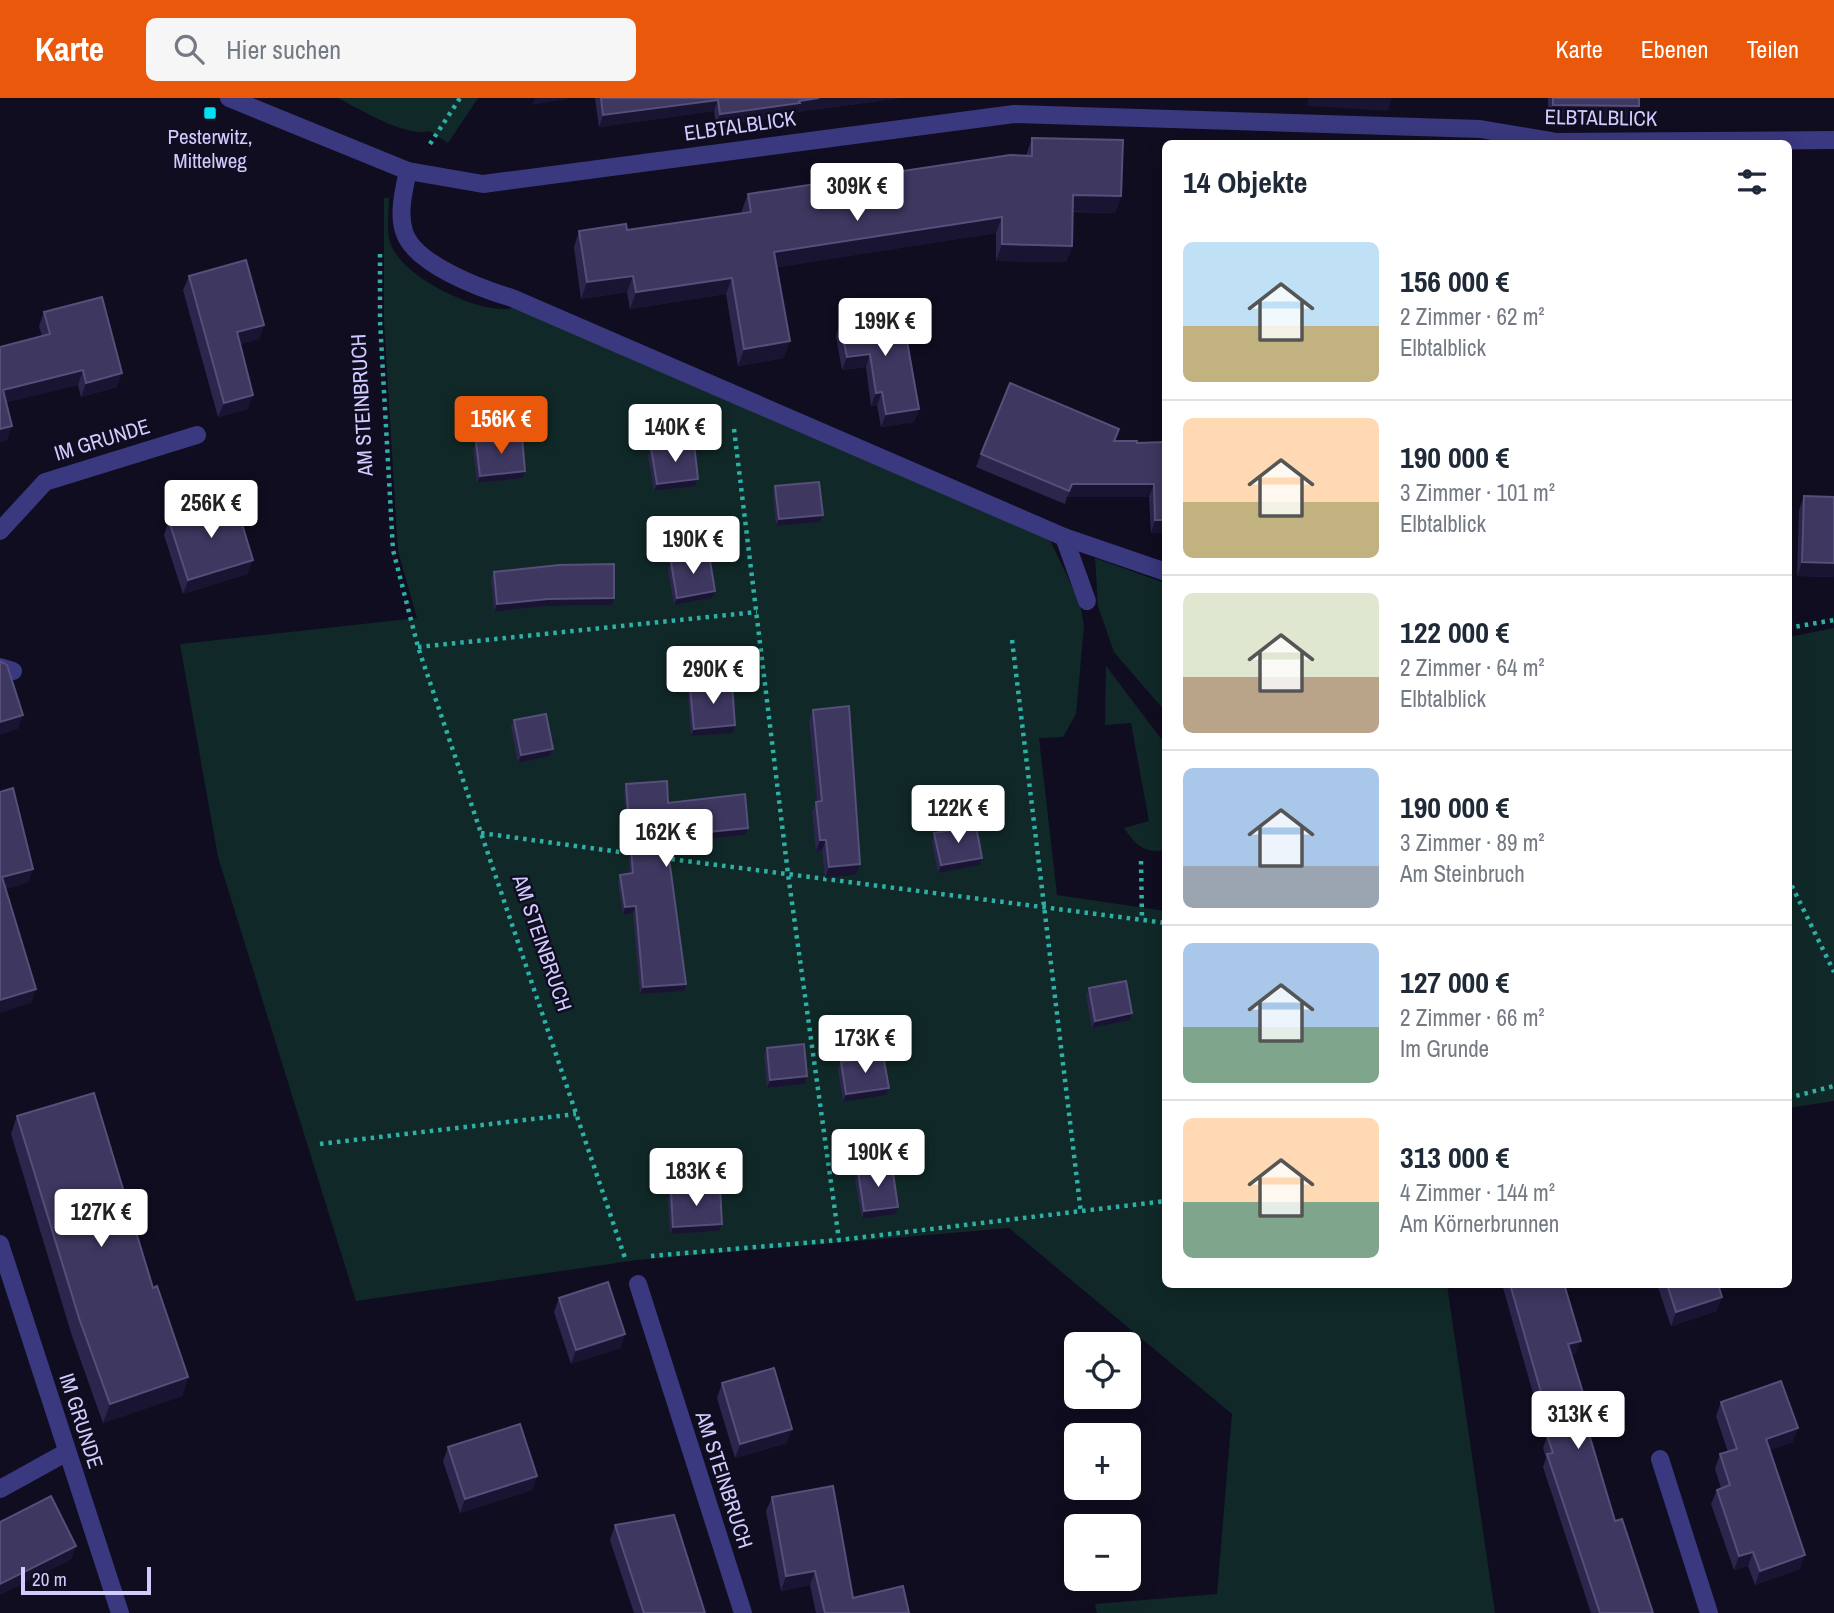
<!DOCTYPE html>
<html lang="de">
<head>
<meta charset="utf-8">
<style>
  :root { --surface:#fff; --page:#f6f6f7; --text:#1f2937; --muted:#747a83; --line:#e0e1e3; --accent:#ea580c }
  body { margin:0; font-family:"Archivo Narrow",sans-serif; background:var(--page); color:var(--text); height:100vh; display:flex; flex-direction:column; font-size:26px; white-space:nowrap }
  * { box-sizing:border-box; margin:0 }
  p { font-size:23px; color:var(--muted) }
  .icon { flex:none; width:38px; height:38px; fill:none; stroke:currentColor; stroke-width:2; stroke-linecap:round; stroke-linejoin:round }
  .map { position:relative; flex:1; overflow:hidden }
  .details { position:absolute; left:1162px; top:42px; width:630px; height:1148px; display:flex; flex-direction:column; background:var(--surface); border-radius:10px; box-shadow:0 4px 18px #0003 }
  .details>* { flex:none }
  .fabs { position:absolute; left:1064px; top:1234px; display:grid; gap:14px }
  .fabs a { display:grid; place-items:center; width:77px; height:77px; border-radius:10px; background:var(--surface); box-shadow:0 4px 18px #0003; font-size:35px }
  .scale { position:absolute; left:21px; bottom:18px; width:130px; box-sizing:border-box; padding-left:7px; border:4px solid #d1ccff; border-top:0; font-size:19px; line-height:24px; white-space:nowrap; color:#d1ccff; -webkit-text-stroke:5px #100d20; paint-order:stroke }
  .price { position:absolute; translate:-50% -60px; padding:0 16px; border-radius:7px; background:#fff; color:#222; font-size:23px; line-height:46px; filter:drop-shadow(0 2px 4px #0008) }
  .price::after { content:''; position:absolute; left:50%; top:42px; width:21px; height:16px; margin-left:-10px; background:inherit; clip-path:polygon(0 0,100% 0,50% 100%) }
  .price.current { background:var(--accent); color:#fff }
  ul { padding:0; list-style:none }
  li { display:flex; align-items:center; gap:21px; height:175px; padding:0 21px }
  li+li { border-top:2px solid var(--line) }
  li span { display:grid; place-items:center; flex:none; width:196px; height:140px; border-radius:10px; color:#555 }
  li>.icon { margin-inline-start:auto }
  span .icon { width:84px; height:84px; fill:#fffc; stroke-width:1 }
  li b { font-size:30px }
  h2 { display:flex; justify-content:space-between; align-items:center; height:84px; padding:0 21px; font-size:30px }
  header { display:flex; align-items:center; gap:42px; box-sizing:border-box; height:98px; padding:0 35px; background:var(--accent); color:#fff }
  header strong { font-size:33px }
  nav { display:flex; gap:38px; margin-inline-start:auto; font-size:24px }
  .search { width:490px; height:63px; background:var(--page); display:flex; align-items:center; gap:18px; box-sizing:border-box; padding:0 24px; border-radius:10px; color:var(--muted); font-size:26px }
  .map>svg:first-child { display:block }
</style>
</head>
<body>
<header>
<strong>Karte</strong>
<div class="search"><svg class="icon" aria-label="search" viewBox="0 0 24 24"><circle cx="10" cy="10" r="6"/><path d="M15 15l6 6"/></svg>Hier suchen</div>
<nav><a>Karte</a><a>Ebenen</a><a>Teilen</a></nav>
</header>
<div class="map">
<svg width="1834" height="1515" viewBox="0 0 1834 1515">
  <rect width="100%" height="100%" fill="#100d20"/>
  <!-- green -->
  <g fill="#102928">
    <path d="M338,0H478L448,45L430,33C407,40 359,11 338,0Z"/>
    <path d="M384,100H389C389,114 386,131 390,144C400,179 481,218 514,210L1050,442L1080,505L1084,528L1076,616L1063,639L1039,640L1057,797L1165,813L1166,1186L1447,1187L1495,1515H1097L1095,1506L1217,1496L1232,1316L1009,1130L637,1162L356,1203L218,759L180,546L417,520L398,453L384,224Z"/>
    <path d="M1095,460L1165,485V613L1114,554L1098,508Z"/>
    <path d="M1834,530V1003L1789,1010V539Z"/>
    <path d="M1106,568L1165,646V752C1144,756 1135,746 1124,730L1149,723L1131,625L1105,627Z"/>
  </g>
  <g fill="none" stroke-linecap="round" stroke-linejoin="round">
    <!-- path -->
    <g stroke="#2eb0a6" stroke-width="4.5" stroke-dasharray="3.5 5" stroke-linecap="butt">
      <path d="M430,46L460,0"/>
      <path d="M380,156V223L393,452L418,549L625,1160"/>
      <path d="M734,331L788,776L839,1142"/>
      <path d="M1788,530L1834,522"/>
      <path d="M1012,542L1081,1115"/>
      <path d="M418,549L757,514"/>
      <path d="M481,735L634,756"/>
      <path d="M663,760L1166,825"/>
      <path d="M1141,763L1142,822"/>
      <path d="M1788,780L1834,874"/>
      <path d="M1788,1000L1834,988"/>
      <path d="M320,1046L576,1016"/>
      <path d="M651,1158L839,1142L1166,1103"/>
    </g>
    <!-- service -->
    <g stroke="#3a387e" stroke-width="18">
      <path d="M1064,439L1087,503"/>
      <path d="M0,569L13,573"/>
    </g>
    <!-- minor -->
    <g stroke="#3a387e" stroke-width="18">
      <path d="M408,73C404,91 398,115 404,133C413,166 482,191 512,200L1064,439L1166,474"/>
      <path d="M0,433L45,384L197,337"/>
      <path d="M0,1146L120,1515"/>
      <path d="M638,1186L743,1515"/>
      <path d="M1660,1361L1709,1515"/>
      <path d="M0,1391L67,1354"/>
    </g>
    <!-- tertiary -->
    <path stroke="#3a387e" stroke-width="18" d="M229,0L408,73L483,86L1014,16L1480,31L1557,44L1834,42"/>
  </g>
  <!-- wall -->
  <g fill="#2c264d">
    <path d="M595,0H900L797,14L795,17L716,27L714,13L599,29Z"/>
    <path d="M1548,0H1639V8L1633,22L1548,21Z"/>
    <path d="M1032,40L1121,98L1115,115L1073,114L1072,148L1066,164L996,163V135L777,169L784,260L738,268L726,196L630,211L627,194L581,201L574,149L579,133L627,132L742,115V112L748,96L1026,58Z"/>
    <path d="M1166,177V250L1163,184Z"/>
    <path d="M189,178L264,227L259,241L240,246L248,311L218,319L183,192Z"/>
    <path d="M44,214L117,289L81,299L78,287L6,304L7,342L0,344V249L42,238L39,228Z"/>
    <path d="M840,225L919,311L914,324L881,329L877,307L871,308L866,269L842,272L836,238Z"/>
    <path d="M1114,343L1137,345L1166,344V435H1151L1149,399H1067L1065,406L976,369L981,356Z"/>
    <path d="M476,344L523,380L477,385L473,351Z"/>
    <path d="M651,350L698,381L695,388L654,393L648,358Z"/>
    <path d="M775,388L823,417L820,424L776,428L773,395Z"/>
    <path d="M1804,398L1834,399V479L1797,478L1799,412Z"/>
    <path d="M169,423L247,476L183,496L164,437Z"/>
    <path d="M671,464L712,500L674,507L668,471Z"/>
    <path d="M494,474L614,500L612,507L545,508L494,514L491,481Z"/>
    <path d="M690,589L735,627L733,635L691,638L688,596Z"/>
    <path d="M813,612L860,766L856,777L825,780L822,752L816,753L812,714L817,703L809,623Z"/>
    <path d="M514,622L553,651L550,658L518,665L511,629Z"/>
    <path d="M626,686L745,737L666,745L684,893L640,896L633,815L623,817L618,784L620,777L630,775L624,694Z"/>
    <path d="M934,735L982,760L980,767L938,775L932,743Z"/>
    <path d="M1089,890L1132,915L1130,922L1092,930L1086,898Z"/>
    <path d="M767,950L807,978L805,986L767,990L764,957Z"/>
    <path d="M841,964L889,990L886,997L843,1004L838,971Z"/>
    <path d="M17,1018L153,1190L188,1279L182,1298L103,1325L72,1238L11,1036Z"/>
    <path d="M858,1073L895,1116L862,1121L855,1081Z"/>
    <path d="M671,1093L719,1133L670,1136L668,1100Z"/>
    <path d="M1502,1186H1564L1576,1255L1572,1256L1592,1324L1589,1334L1615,1423L1653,1515H1591L1543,1369L1546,1360L1543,1350L1546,1341Z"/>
    <path d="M1657,1186H1718L1717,1213L1671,1228Z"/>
    <path d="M559,1200L625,1236L620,1250L571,1266L554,1214Z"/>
    <path d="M722,1285L787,1345L735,1360L717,1300Z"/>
    <path d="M1721,1304L1793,1344L1769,1352L1800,1471L1755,1487L1748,1468L1734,1472L1711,1406L1717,1392L1721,1390L1715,1371L1720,1356L1728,1354L1716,1318Z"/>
    <path d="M448,1349L537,1378L532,1392L460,1415L443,1363Z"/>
    <path d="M772,1399L853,1500L909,1515H816L810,1487L781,1493L766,1413Z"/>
    <path d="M615,1427L705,1515H634L610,1442Z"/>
  </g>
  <!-- shaded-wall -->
  <g fill="#1a1433">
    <path d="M535,0H573L532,7Z"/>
    <path d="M819,0H900L797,14L795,17L716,27L720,16Z"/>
    <path d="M1309,0H1392L1388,13L1307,8Z"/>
    <path d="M718,2L714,13L599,29L603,17Z"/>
    <path d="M1553,7L1639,8L1633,22L1548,21Z"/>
    <path d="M1073,97L1121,98L1115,115L1067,113Z"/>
    <path d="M1002,119L996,135L768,171L774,154Z"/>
    <path d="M1002,146L1072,148L1066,164L996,163Z"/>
    <path d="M633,178L627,194L581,201L587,184Z"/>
    <path d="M732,180L726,196L630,211L636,194Z"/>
    <path d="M264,227L259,241L232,248L237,234Z"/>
    <path d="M790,243L784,260L738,268L744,251Z"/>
    <path d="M870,256L866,269L842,272L847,259Z"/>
    <path d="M83,272L78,287L0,306L3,292Z"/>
    <path d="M122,275L117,289L81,299L86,285Z"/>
    <path d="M882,294L877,307L871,308L876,295Z"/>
    <path d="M253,297L248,311L218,319L224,305Z"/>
    <path d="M919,311L914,324L881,329L886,316Z"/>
    <path d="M12,328L7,342L0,344V331Z"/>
    <path d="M525,373L523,380L477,385L480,378Z"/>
    <path d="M698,381L695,388L654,393L657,386Z"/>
    <path d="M1072,386H1154L1149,399H1067L1065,406Z"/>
    <path d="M823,417L820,424L776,428L779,421Z"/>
    <path d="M1155,422H1166V435H1151Z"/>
    <path d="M253,462L247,476L183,496L188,482Z"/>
    <path d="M1802,464L1834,465V479L1797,478Z"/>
    <path d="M715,493L712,500L674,507L677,500Z"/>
    <path d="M614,500L612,507L545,508L494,514L497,506L548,501Z"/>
    <path d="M23,617L18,631L0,637V624Z"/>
    <path d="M735,627L733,635L691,638L694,631Z"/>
    <path d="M553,651L550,658L518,665L521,657Z"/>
    <path d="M748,730L745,737L663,745L666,738Z"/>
    <path d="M820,742H826L822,752L816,753Z"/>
    <path d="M982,760L980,767L938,775L941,767Z"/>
    <path d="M860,766L856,777L825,780L829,769Z"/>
    <path d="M33,771L28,785L0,793L2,779Z"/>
    <path d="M636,808L633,815L623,817L625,809Z"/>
    <path d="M686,886L684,893L640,896L643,889Z"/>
    <path d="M36,891L31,905L0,915V902Z"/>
    <path d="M1132,915L1130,922L1092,930L1095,923Z"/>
    <path d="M807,978L805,986L767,990L770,982Z"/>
    <path d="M889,990L886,997L843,1004L846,996Z"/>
    <path d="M898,1109L895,1116L862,1121L864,1113Z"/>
    <path d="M722,1126L719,1133L670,1136L673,1129Z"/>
    <path d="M1722,1199L1717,1213L1671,1228L1676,1214Z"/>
    <path d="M625,1236L620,1250L571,1266L576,1252Z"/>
    <path d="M1581,1243L1576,1255L1564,1259L1568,1246Z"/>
    <path d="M188,1279L182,1298L103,1325L110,1306Z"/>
    <path d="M1592,1324L1588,1336L1586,1326Z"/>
    <path d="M1798,1330L1793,1344L1760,1356L1766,1341Z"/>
    <path d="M792,1331L787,1345L735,1360L740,1346Z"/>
    <path d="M537,1378L532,1392L460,1415L465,1401Z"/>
    <path d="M76,1448L71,1462L0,1497V1486Z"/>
    <path d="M1753,1454L1748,1468L1734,1472L1739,1458Z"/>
    <path d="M1805,1457L1800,1471L1755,1487L1760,1473Z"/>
    <path d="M815,1473L810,1487L781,1493L786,1478Z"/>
  </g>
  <!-- building -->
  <g fill="#3e3760" stroke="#554f79" stroke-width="2">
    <path d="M601,0H819L799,3L800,5L720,16L718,2L603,17Z"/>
    <path d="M1553,0H1639V8L1553,7Z"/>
    <path d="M1032,40L1123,42L1121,98L1073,97L1072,148L1002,146V119L774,154L790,243L744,251L732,180L636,194L633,178L587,184L579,133L626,126L627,132L751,114L748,96L1010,57L1032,58Z"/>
    <path d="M246,162L264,227L237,234L253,297L224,305L189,178Z"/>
    <path d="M102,199L122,275L86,285L83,272L3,292L12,328L0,331V249L50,236L44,214Z"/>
    <path d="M902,215L919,311L886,316L882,294L876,295L870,256L847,259L840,225Z"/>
    <path d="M1010,285L1119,331L1114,343H1137V345L1166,344V422H1155L1154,386H1072L1069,393L981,356Z"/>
    <path d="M522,339L525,373L480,378L476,344Z"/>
    <path d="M694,346L698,381L657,386L651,350Z"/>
    <path d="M819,384L823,417L779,421L775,388Z"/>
    <path d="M1804,398L1834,399V465L1802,464Z"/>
    <path d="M235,403L253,462L188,482L169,423Z"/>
    <path d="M709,457L715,493L677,500L671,464Z"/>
    <path d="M614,466V500L548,501L497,506L494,474L559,467Z"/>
    <path d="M0,563L7,567L23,617L0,624Z"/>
    <path d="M732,586L735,627L694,631L690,589Z"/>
    <path d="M849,608L860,766L829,769L826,742H820L816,704L822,703L813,612Z"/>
    <path d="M546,616L553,651L521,657L514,622Z"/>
    <path d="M667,683L668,705L745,696L748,730L666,738L686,886L643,889L636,808L625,809L620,777L633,775L626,686Z"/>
    <path d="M13,690L33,771L2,779L36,891L0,902V694Z"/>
    <path d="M976,728L982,760L941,767L934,735Z"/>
    <path d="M1126,883L1132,915L1095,923L1089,890Z"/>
    <path d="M804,946L807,978L770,982L767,950Z"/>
    <path d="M883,957L889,990L846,996L841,964Z"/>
    <path d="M94,995L153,1190L157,1188L188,1279L110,1306L79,1220L17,1018Z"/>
    <path d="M892,1068L898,1109L864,1113L858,1073Z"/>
    <path d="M720,1090L722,1126L673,1129L671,1093Z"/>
    <path d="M608,1184L625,1236L576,1252L559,1200Z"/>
    <path d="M1510,1186H1564L1581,1243L1568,1246L1592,1324L1586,1326L1615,1423L1622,1421L1653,1515H1600L1547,1356L1553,1355L1547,1337L1553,1336Z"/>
    <path d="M1667,1186H1718L1722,1199L1676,1214Z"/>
    <path d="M774,1270L792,1331L740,1346L722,1285Z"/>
    <path d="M1781,1283L1798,1330L1766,1341L1805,1457L1760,1473L1753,1454L1739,1458L1717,1392L1730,1387L1720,1356L1737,1351L1721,1304Z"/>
    <path d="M520,1326L537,1378L465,1401L448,1349Z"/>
    <path d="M833,1388L853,1500L903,1488L909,1515H825L815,1473L786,1478L772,1399Z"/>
    <path d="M51,1398L76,1448L0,1486V1424Z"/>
    <path d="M674,1417L705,1515H644L615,1427Z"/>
  </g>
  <!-- markers -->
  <rect fill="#02e0f4" stroke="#100d20" stroke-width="2.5" x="203" y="8" width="14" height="14" rx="3.5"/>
  <g text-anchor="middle" stroke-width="5" stroke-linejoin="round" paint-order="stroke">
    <!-- street labels -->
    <g font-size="21" fill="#d1ccff" stroke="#100d20">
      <text transform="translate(1601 20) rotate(1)" y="7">ELBTALBLICK</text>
      <text transform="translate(740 28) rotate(-8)" y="7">ELBTALBLICK</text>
      <text transform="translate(362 307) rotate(-93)" y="7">AM STEINBRUCH</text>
      <text transform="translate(102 342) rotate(-17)" y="7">IM GRUNDE</text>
      <text transform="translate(542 845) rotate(71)" y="7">AM STEINBRUCH</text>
      <text transform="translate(81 1323) rotate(72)" y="7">IM GRUNDE</text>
      <text transform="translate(724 1382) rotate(72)" y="7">AM STEINBRUCH</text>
    </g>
    <!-- poi labels -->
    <g font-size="21" fill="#d1ccff" stroke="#100d20">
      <text x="210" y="46">Pesterwitz,<tspan x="210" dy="24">Mittelweg</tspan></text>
    </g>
  </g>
</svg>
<div class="fabs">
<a><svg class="icon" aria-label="locate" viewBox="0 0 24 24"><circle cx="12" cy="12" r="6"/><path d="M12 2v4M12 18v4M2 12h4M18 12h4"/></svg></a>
<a>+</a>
<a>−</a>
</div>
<div class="scale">20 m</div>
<b class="price" style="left:857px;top:125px">309K €</b>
<b class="price" style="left:885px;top:260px">199K €</b>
<b class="price current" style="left:501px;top:358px">156K €</b>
<b class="price" style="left:675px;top:366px">140K €</b>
<b class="price" style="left:211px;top:442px">256K €</b>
<b class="price" style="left:693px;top:478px">190K €</b>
<b class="price" style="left:713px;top:608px">290K €</b>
<b class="price" style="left:958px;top:747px">122K €</b>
<b class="price" style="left:666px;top:771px">162K €</b>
<b class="price" style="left:865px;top:977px">173K €</b>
<b class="price" style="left:878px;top:1091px">190K €</b>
<b class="price" style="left:696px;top:1110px">183K €</b>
<b class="price" style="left:101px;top:1151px">127K €</b>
<b class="price" style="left:1578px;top:1353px">313K €</b>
<section class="details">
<h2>14 Objekte<svg class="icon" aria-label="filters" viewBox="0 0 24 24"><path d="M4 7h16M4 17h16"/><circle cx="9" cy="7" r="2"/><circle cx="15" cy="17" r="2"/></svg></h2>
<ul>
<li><span style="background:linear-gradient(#bfe0f5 60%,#c2b280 0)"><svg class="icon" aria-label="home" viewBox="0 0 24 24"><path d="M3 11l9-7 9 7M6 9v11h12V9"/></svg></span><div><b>156 000 €</b><p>2 Zimmer · 62 m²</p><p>Elbtalblick</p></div></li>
<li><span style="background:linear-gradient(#ffd9b3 60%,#c2b280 0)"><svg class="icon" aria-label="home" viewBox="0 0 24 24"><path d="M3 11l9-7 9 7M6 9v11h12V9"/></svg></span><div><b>190 000 €</b><p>3 Zimmer · 101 m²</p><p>Elbtalblick</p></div></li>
<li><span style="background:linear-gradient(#dfe7d0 60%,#b9a48a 0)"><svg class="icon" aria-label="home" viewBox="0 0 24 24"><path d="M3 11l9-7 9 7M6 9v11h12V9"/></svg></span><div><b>122 000 €</b><p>2 Zimmer · 64 m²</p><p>Elbtalblick</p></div></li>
<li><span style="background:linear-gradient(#a9c7e8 70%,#9aa5b1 0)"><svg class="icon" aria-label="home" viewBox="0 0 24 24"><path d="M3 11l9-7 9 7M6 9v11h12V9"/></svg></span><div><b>190 000 €</b><p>3 Zimmer · 89 m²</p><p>Am Steinbruch</p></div></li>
<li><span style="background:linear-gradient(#a9c7e8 60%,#7fa58c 0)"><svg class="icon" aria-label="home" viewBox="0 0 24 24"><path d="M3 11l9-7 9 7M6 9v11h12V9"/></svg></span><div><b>127 000 €</b><p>2 Zimmer · 66 m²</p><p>Im Grunde</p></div></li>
<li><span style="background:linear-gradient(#ffd9b3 60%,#7fa58c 0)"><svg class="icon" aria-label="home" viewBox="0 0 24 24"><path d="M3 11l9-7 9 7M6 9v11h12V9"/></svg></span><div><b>313 000 €</b><p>4 Zimmer · 144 m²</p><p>Am Körnerbrunnen</p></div></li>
</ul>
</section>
</div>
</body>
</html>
